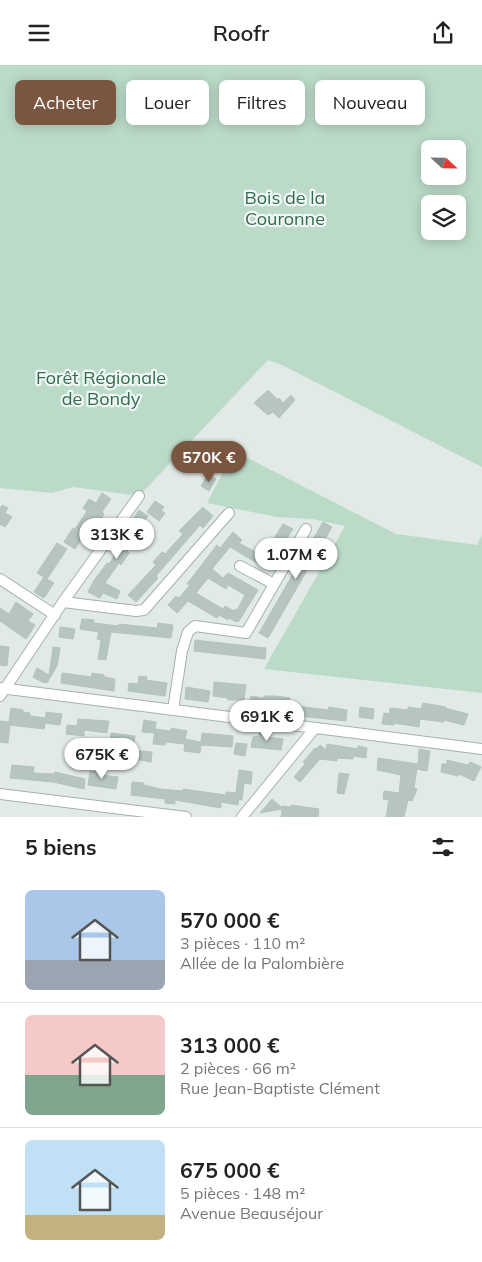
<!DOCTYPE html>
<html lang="fr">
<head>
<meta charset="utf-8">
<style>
  :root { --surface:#fff; --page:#f6f6f6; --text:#222; --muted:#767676; --line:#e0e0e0; --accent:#7a553f }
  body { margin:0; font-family:Mulish,sans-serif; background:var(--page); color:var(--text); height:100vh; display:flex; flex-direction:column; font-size:19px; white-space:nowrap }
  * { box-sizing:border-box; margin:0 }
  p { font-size:16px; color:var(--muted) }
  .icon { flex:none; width:28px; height:28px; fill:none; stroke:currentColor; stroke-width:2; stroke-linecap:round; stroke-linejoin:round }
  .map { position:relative; height:752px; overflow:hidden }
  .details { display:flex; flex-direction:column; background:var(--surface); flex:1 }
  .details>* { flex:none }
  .hud { position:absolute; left:15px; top:15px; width:452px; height:45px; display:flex; gap:10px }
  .needle { width:32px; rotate:112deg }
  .buttons { position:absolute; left:421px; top:75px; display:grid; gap:10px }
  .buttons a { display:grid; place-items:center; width:45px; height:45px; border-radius:8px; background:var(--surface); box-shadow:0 2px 12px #0003; font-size:25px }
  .price { position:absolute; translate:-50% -42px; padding:0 11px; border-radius:18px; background:#fff; color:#222; font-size:16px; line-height:32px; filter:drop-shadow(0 1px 2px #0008) }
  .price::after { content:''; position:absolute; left:50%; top:30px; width:15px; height:11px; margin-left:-8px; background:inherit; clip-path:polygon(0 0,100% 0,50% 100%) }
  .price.on { background:var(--accent); color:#fff }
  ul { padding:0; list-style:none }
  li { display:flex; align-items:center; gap:15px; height:125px; padding:0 25px }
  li+li { border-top:1px solid var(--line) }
  li span { display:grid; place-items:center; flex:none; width:140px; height:100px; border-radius:8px; color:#555 }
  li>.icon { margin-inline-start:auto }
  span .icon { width:60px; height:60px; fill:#fffc; stroke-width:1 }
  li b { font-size:21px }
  h2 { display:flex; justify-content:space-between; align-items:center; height:60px; padding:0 25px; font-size:21px }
  .tag { padding:0 18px; border-radius:8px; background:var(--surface); box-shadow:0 2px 12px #0003; font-size:18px; line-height:45px }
  .tag.on { background:var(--accent); color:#fff }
  header { display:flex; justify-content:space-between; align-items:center; height:65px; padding:0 25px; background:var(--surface); font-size:22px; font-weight:600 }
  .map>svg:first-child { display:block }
</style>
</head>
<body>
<header><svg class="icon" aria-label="menu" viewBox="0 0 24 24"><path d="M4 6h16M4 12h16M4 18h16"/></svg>Roofr<svg class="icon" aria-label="share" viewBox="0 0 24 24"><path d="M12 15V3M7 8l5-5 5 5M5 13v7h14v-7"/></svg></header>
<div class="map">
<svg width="482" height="752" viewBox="0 0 482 752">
  <rect width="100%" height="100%" fill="#e1eae7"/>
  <!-- green -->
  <g fill="#bbdac8" fill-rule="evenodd">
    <path d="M0,0H482V402L282,300L268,295L139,431L73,422L52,428L0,423ZM430,84H458V111H430ZM430,139H458V166H430Z"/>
    <path d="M234,386L396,469L477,480L482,470V628L264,604L345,461L312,454L277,452L207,438Z"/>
  </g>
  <!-- building -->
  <g fill="#b6c5c1" stroke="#b4c3bf" fill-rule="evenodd">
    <path d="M268,325L278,335L279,333L283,338L291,330L295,335L279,353L273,347L268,350L254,338Z"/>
    <path d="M208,409L216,414L209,426L201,421Z"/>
    <path d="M102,428L111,434L102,447L104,449L101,454L98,452L93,460L91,459L75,484L64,477L73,463L75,464L87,446L83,443L89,434L96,438Z"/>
    <path d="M155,436L164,442L161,446L165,448L159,456L147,447Z"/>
    <path d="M2,440L8,443L5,448L12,452L5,462L0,459V444Z"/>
    <path d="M203,442L213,451L203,463L200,460L156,511L158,513L136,537L128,530L156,500L153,497L162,487L165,489L183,469L179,466Z"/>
    <path d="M139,445L148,451L140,462L143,463L127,486L129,488L121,500L119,498L105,518L120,526L117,534L103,528L100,533L88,527L93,517L107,498L109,499L124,476L123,475L128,469L127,468L134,457L132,456Z"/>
    <path d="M323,457L332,462L268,573L259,568Z"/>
    <path d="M283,459L293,464L272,497L273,498L269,505L230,482L212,504L223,513L228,508L258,525L239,556L236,557L229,553L228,555L219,550L217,553L188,536L177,548L168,540L176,531L179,533L190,520L187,519L217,480L220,483L233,467L242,475L239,478L263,491ZM208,513L226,524L228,520L245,530L237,545L235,544L234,546L225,541L223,544L196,528Z"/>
    <path d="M57,478L67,484L47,514L54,518L44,533L34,527L44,512L37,508Z"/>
    <path d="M16,537L33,549L28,556L35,560L26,574L0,556V543L9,549Z"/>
    <path d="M82,554L94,555V558L119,561V559L157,563L158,558L173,560L171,573L111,567L106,595L98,594L101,575L97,574L99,567L80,564Z"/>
    <path d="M60,562L75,564L73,574L59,572Z"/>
    <path d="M195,575L266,583L265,594L194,586Z"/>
    <path d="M0,581L9,582L7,601L0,600Z"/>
    <path d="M53,582L60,583L57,601L47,618L45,617L44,618L33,612L37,603L49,610Z"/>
    <path d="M62,608L91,612L92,608L104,610V612L115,614L114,626L61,618Z"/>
    <path d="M139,611L147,612L146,615L167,618L165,631L128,626L129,618L138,619Z"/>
    <path d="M214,617L246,620L244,635H228V633L213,631Z"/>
    <path d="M186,622L210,626L208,637L185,634Z"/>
    <path d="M251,631L264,633V631H276L290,633L289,640L328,645L329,642L347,645L346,656L299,651L300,649L282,646L249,642Z"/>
    <path d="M423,638L446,642L445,643L468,649L464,660L444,655V657L420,654L419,662L394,658V660L382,659L384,648L389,649L390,643L408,645V642L421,644Z"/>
    <path d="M360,642L374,644L373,654L359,652Z"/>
    <path d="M11,643L23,645V647L30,648V651L46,653L44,664L10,660L8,678L0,677V656L9,657Z"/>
    <path d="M46,647L62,649L60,660L45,658Z"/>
    <path d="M78,654L109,656L107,668L84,665V671L66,669L67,660L77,661Z"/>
    <path d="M144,655L156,657L155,668L142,667Z"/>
    <path d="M171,663L187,666L185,674L201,677L202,668L233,671L232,682L201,680L200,688L184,686L185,675V679L166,677L165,680L153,679L155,664L171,666Z"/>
    <path d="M111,668L135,671L133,684L110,680Z"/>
    <path d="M259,668L267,670V672L283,674L281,685L251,682L253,672L259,671Z"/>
    <path d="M236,678L247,679L245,691L234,689Z"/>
    <path d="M327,679L358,684V681L367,683L366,693L353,691V694L337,693V696L320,694L300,717L294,712L305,699L303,697L315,683L316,684L320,680L326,685Z"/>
    <path d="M419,684L430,686L427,706L417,704L414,723L417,724L412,736L408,735L404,752H386L389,735L383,734L384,726L399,728L401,710L377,705L378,693L418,699Z"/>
    <path d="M130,685L152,687L151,697L135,694V698L128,697Z"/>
    <path d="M447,695L468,700L470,697L481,702L474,716L459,709L458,711L441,707L442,699H447Z"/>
    <path d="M12,700L34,702L33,708L54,709L55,707L85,714L84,724L53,717L10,713Z"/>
    <path d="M239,705L252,707L251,719L244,718L242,735L239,734L238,740L221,737V743L175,735V739L165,738V734L131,730L132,717L144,718V720L160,724L183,726V724L226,730V727L236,728Z"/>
    <path d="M90,706L102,707V710L118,712L116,724L88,720Z"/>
    <path d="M339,708L349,709L344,729L337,728Z"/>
    <path d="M272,734L282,743V741L291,742V740L319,744L318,752H281L282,744L260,748Z"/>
  </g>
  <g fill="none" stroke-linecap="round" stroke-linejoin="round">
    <defs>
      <g id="street">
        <path d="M240,501L274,519"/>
        <path d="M0,514L55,550"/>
        <path d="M63,537L136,546L144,545L229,448"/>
        <path d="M0,623L482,684"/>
        <path d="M0,631L63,537L139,431"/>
        <path d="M173,645L182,586L188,567L195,561L246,568L306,464"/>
        <path d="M0,729L186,752"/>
        <path d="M242,752L315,663"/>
      </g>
    </defs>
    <!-- street casing -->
    <use href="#street" stroke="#a4b1ae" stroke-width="12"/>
    <!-- street -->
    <use href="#street" stroke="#fff" stroke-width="10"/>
  </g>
  <g text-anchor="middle" stroke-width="4.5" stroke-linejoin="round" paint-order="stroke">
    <!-- park labels -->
    <g font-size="18" fill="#306d50" stroke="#f1f7f5">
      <text x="285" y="139">Bois de la<tspan x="285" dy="21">Couronne</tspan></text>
      <text x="101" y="319">Forêt Régionale<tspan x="101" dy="21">de Bondy</tspan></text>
    </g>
  </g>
</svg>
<div class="buttons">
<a><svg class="needle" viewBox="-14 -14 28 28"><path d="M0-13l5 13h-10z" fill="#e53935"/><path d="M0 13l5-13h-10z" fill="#767676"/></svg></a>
<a><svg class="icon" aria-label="layers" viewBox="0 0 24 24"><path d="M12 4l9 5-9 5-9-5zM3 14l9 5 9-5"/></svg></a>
</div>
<b class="price on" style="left:209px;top:418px">570K €</b>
<b class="price" style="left:117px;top:495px">313K €</b>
<b class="price" style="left:296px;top:515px">1.07M €</b>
<b class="price" style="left:267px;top:677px">691K €</b>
<b class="price" style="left:102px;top:715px">675K €</b>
<div class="hud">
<a class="tag on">Acheter</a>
<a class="tag">Louer</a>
<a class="tag">Filtres</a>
<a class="tag">Nouveau</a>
</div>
</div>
<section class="details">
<h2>5 biens<svg class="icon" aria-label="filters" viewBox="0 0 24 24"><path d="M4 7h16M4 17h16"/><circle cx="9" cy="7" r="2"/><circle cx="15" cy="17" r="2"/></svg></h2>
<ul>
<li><span style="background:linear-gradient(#a9c7e8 70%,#9aa5b1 0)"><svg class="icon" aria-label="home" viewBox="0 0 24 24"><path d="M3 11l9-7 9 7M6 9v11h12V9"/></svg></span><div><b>570 000 €</b><p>3 pièces · 110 m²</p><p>Allée de la Palombière</p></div></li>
<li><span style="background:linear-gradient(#f6c9c9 60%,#7fa58c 0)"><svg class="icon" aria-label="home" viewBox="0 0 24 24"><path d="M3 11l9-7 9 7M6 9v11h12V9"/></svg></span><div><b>313 000 €</b><p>2 pièces · 66 m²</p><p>Rue Jean-Baptiste Clément</p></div></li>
<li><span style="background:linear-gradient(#bfe0f5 75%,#c2b280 0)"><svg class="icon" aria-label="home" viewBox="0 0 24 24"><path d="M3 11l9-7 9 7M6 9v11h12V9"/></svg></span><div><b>675 000 €</b><p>5 pièces · 148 m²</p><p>Avenue Beauséjour</p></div></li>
</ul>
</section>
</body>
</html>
